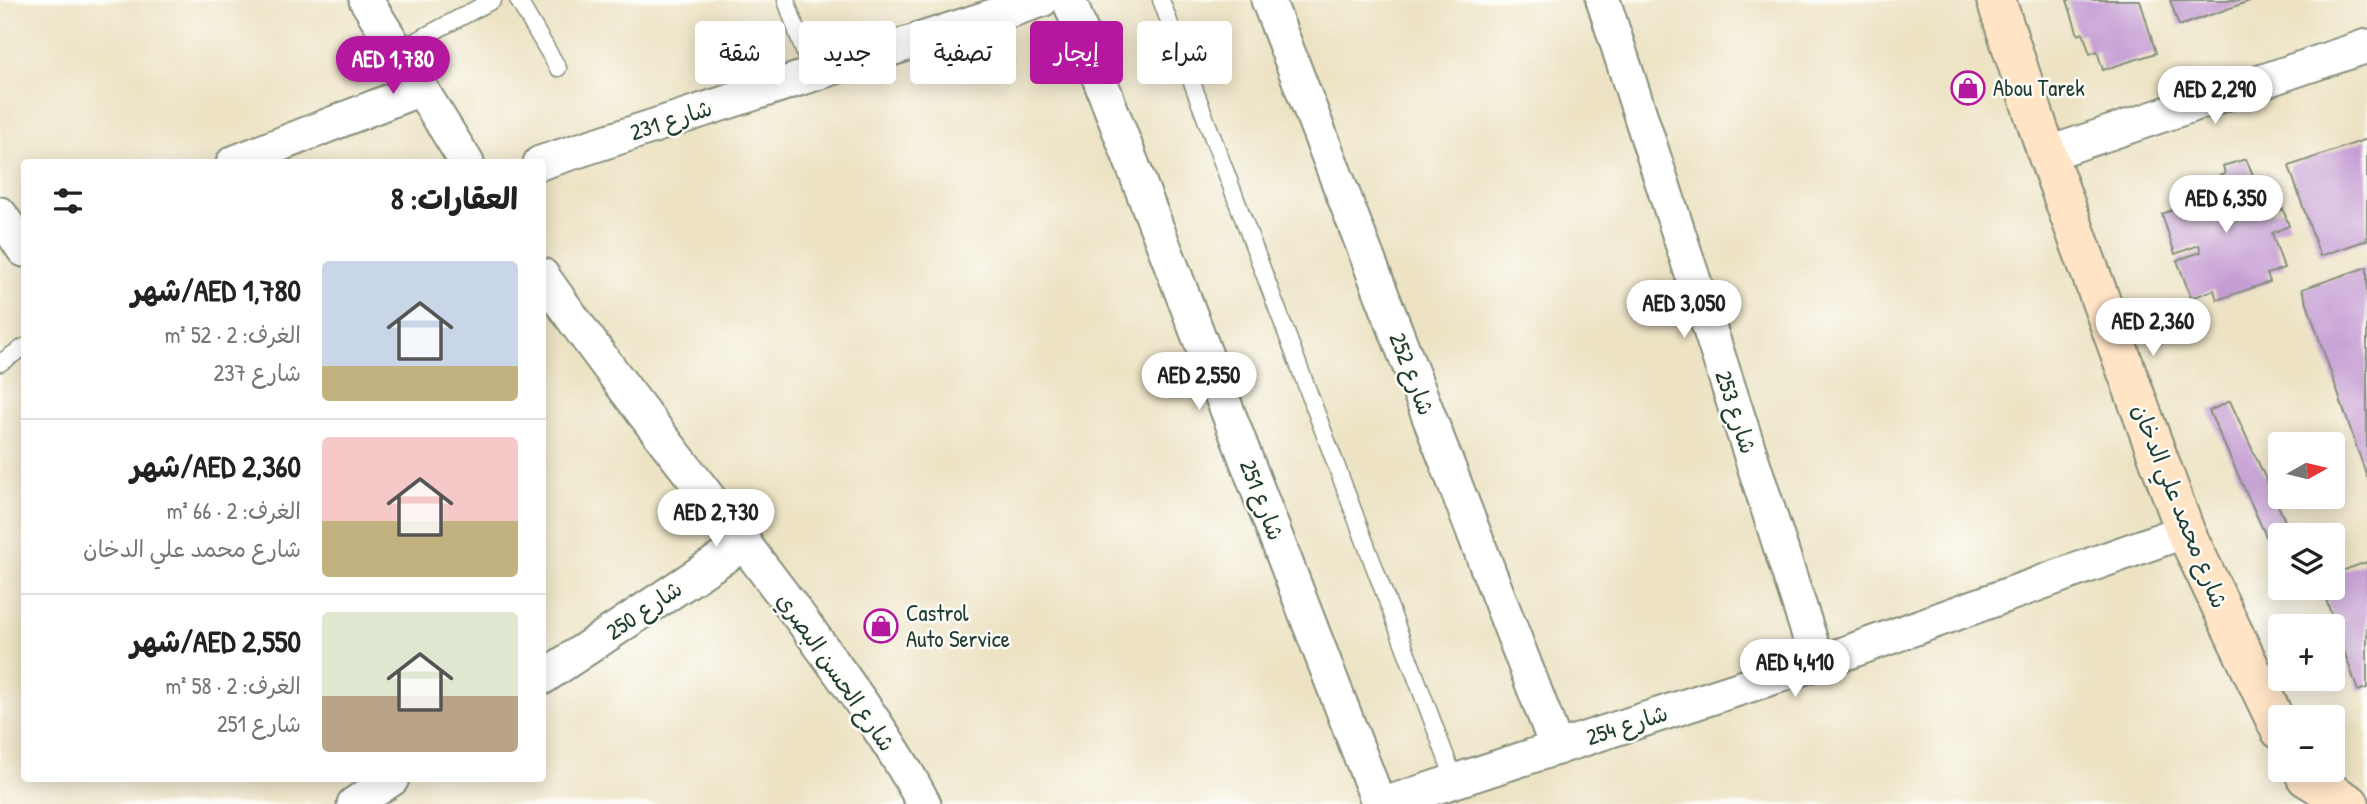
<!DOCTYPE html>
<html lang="ar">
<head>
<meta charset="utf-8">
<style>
  :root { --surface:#fff; --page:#f6f6f6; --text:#222; --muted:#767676; --line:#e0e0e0; --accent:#b5179e }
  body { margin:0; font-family:"Patrick Hand","Playpen Sans Arabic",sans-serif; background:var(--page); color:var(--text); direction:rtl; height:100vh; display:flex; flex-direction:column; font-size:26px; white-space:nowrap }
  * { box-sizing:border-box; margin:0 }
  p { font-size:23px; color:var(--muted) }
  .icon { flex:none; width:38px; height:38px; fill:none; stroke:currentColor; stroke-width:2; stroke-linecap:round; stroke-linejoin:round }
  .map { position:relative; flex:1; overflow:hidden; direction:ltr }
  .drawer { position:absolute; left:21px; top:159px; width:525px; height:623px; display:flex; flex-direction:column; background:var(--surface); border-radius:7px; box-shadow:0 4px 18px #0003; direction:rtl }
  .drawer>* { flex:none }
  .top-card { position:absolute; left:567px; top:21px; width:665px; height:63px; direction:rtl; display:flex; gap:14px }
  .needle { width:46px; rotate:82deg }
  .tools { position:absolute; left:2268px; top:432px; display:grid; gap:14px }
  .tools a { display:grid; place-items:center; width:77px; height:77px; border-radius:7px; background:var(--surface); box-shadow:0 4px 18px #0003; font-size:35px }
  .price { position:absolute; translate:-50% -60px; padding:0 16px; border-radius:24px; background:#fff; color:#222; font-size:23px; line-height:46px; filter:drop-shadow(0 2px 4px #0008) }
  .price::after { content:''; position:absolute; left:50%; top:42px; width:21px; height:16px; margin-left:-10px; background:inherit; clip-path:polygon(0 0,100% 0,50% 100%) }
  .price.selected { background:var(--accent); color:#fff }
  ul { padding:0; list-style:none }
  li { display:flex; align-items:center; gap:21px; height:175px; padding:0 28px }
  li+li { border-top:2px solid var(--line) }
  li span { display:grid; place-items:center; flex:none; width:196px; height:140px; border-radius:7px; color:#555 }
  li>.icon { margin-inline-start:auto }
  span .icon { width:84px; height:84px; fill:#fffc; stroke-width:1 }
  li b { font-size:30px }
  h2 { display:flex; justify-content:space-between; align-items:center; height:84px; padding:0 28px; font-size:30px }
  .pill { padding:0 24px; border-radius:7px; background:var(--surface); box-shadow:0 4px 18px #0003; font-size:24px; line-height:63px }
  .pill.selected { background:var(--accent); color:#fff }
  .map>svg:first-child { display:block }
</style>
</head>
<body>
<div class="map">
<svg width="2367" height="804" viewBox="0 0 2367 804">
  <rect width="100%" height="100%" fill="#fdfcf7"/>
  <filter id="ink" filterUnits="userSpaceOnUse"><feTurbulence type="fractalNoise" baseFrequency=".0143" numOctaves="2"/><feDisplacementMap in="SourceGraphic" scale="14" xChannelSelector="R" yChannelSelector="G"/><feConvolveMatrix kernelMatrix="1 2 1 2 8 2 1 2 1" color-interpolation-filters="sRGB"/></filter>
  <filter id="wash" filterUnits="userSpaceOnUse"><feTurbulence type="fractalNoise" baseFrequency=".00686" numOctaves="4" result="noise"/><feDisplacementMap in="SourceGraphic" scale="28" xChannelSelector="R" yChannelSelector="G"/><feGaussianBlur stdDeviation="1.57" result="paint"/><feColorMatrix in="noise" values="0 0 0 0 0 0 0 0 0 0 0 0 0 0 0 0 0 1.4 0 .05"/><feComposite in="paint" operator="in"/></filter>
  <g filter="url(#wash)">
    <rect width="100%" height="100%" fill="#ede3c4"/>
    <g id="blocks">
      <!-- building -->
      <g fill="#c59cd4">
        <path d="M2067,0H2140L2156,53L2103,70L2097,51L2090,54L2083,33L2078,35Z"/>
        <path d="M2170,0H2253L2179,26Z"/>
        <path d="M2367,139V240L2320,256L2289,166Z"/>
        <path d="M2246,159L2266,205L2263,206L2266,215L2283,209L2289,226L2272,233L2284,268L2267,274L2270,282L2217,300L2214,290L2191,298L2177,260L2201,252L2199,245L2175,254L2162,214L2180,207L2177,197L2209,186L2207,180L2225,174L2223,166Z"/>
        <path d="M2367,267V477L2302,289Z"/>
        <path d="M2230,401L2292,536H2280V567L2209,411Z"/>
        <path d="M2367,562V688L2358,691L2322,588H2333V574Z"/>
      </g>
    </g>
  </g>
  <g filter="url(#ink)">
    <use href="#blocks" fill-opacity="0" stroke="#86907c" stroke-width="2"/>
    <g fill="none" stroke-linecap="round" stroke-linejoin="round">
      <defs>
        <g id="lane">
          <path d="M518,0L558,68"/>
          <path d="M786,0L812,74"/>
          <path d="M1161,0L1455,781"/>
          <path d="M397,51L493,0"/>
          <path d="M0,363L24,347"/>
        </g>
        <g id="street">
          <path d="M366,0L467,163"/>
          <path d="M1069,0L1379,804"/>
          <path d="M1268,0L1557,748"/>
          <path d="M1603,0L1818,663"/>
          <path d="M2047,154L2367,46"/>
          <path d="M233,163L420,89"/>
          <path d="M540,163L1042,0"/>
          <path d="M0,214L24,250"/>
          <path d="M542,275C626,396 720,509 807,627C848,684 892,742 924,804"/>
          <path d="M542,678L745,543"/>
          <path d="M354,804L392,779"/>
          <path d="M1384,804L1818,663L2185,531"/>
        </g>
        <g id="secondary">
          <path d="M1996,0L2047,154L2185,531L2280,730"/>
          <path d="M2303,770L2306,777L2350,804"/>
        </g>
      </defs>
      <!-- lane casing -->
      <use href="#lane" stroke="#86907c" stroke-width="19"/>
      <!-- street casing -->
      <use href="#street" stroke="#86907c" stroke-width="37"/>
      <!-- secondary casing -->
      <use href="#secondary" stroke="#86907c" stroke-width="42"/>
      <!-- lane -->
      <use href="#lane" stroke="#fff" stroke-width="16"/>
      <!-- street -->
      <use href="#street" stroke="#fff" stroke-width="33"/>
      <!-- secondary -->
      <use href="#secondary" stroke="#ffe4c6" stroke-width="38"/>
    </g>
  </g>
  <!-- icons -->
  <defs>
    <symbol id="shop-ring" viewBox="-11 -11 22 22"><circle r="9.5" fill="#fdfcf7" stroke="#b5179e" stroke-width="1.5"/><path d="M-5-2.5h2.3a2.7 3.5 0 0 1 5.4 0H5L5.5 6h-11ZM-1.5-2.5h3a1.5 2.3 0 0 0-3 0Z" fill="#b5179e"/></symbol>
  </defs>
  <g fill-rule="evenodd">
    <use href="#shop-ring" x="1949" y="69" width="38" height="38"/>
    <use href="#shop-ring" x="862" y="607" width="38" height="38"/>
  </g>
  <g text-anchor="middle" stroke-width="5" stroke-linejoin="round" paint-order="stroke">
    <!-- poi labels -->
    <g font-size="23" fill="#1f3d34" stroke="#fdfcf7" text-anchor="start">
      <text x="1993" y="96">Abou Tarek</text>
      <text x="906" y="621">Castrol<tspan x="906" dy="26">Auto Service</tspan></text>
    </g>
    <!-- street labels -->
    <g font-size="23" fill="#1f3d34" stroke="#fdfcf7">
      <text transform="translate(671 120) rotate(-18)" y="8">شارع 231</text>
      <text transform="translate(1412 374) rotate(69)" y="8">شارع 252</text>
      <text transform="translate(1736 412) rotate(72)" y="8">شارع 253</text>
      <text transform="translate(1262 500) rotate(69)" y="8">شارع 251</text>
      <text transform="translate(2180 506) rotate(68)" y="8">شارع محمد علي الدخان</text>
      <text transform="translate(644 610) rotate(-34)" y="8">شارع 250</text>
      <text transform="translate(836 672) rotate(55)" y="8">شارع الحسن البصري</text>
      <text transform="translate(1627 725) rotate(-18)" y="8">شارع 254</text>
    </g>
  </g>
</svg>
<div class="tools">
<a><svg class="needle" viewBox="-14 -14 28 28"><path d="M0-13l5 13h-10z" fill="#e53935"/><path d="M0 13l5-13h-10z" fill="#767676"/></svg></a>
<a><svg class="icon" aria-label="layers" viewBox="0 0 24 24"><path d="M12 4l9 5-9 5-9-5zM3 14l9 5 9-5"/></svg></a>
<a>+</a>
<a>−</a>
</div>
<b class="price selected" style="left:393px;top:96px">AED 1,780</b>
<b class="price" style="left:2215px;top:126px">AED 2,290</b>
<b class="price" style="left:2226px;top:235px">AED 6,350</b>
<b class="price" style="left:1684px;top:340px">AED 3,050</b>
<b class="price" style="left:2153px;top:358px">AED 2,360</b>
<b class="price" style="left:1199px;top:412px">AED 2,550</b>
<b class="price" style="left:716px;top:549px">AED 2,730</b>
<b class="price" style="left:1795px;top:699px">AED 4,410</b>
<div class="top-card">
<a class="pill">شراء</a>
<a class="pill selected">إيجار</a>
<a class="pill">تصفية</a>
<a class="pill">جديد</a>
<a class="pill">شقة</a>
</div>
<section class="drawer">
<h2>العقارات: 8<svg class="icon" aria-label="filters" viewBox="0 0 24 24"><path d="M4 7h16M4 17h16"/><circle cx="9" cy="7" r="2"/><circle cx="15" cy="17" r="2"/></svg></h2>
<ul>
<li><span style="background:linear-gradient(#c9d6e8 75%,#c2b280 0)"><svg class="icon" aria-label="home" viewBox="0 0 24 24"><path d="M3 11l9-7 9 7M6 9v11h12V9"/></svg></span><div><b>AED 1,780/شهر</b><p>الغرف: 2 · 52 m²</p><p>شارع 237</p></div></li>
<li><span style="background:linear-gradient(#f6c9c9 60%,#c2b280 0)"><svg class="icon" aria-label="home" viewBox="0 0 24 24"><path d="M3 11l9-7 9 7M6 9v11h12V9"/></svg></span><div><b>AED 2,360/شهر</b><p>الغرف: 2 · 66 m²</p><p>شارع محمد علي الدخان</p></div></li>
<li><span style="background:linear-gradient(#dfe7d0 60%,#b9a48a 0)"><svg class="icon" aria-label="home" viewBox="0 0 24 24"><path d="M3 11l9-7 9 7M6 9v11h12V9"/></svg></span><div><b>AED 2,550/شهر</b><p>الغرف: 2 · 58 m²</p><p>شارع 251</p></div></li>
</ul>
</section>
</div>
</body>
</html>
